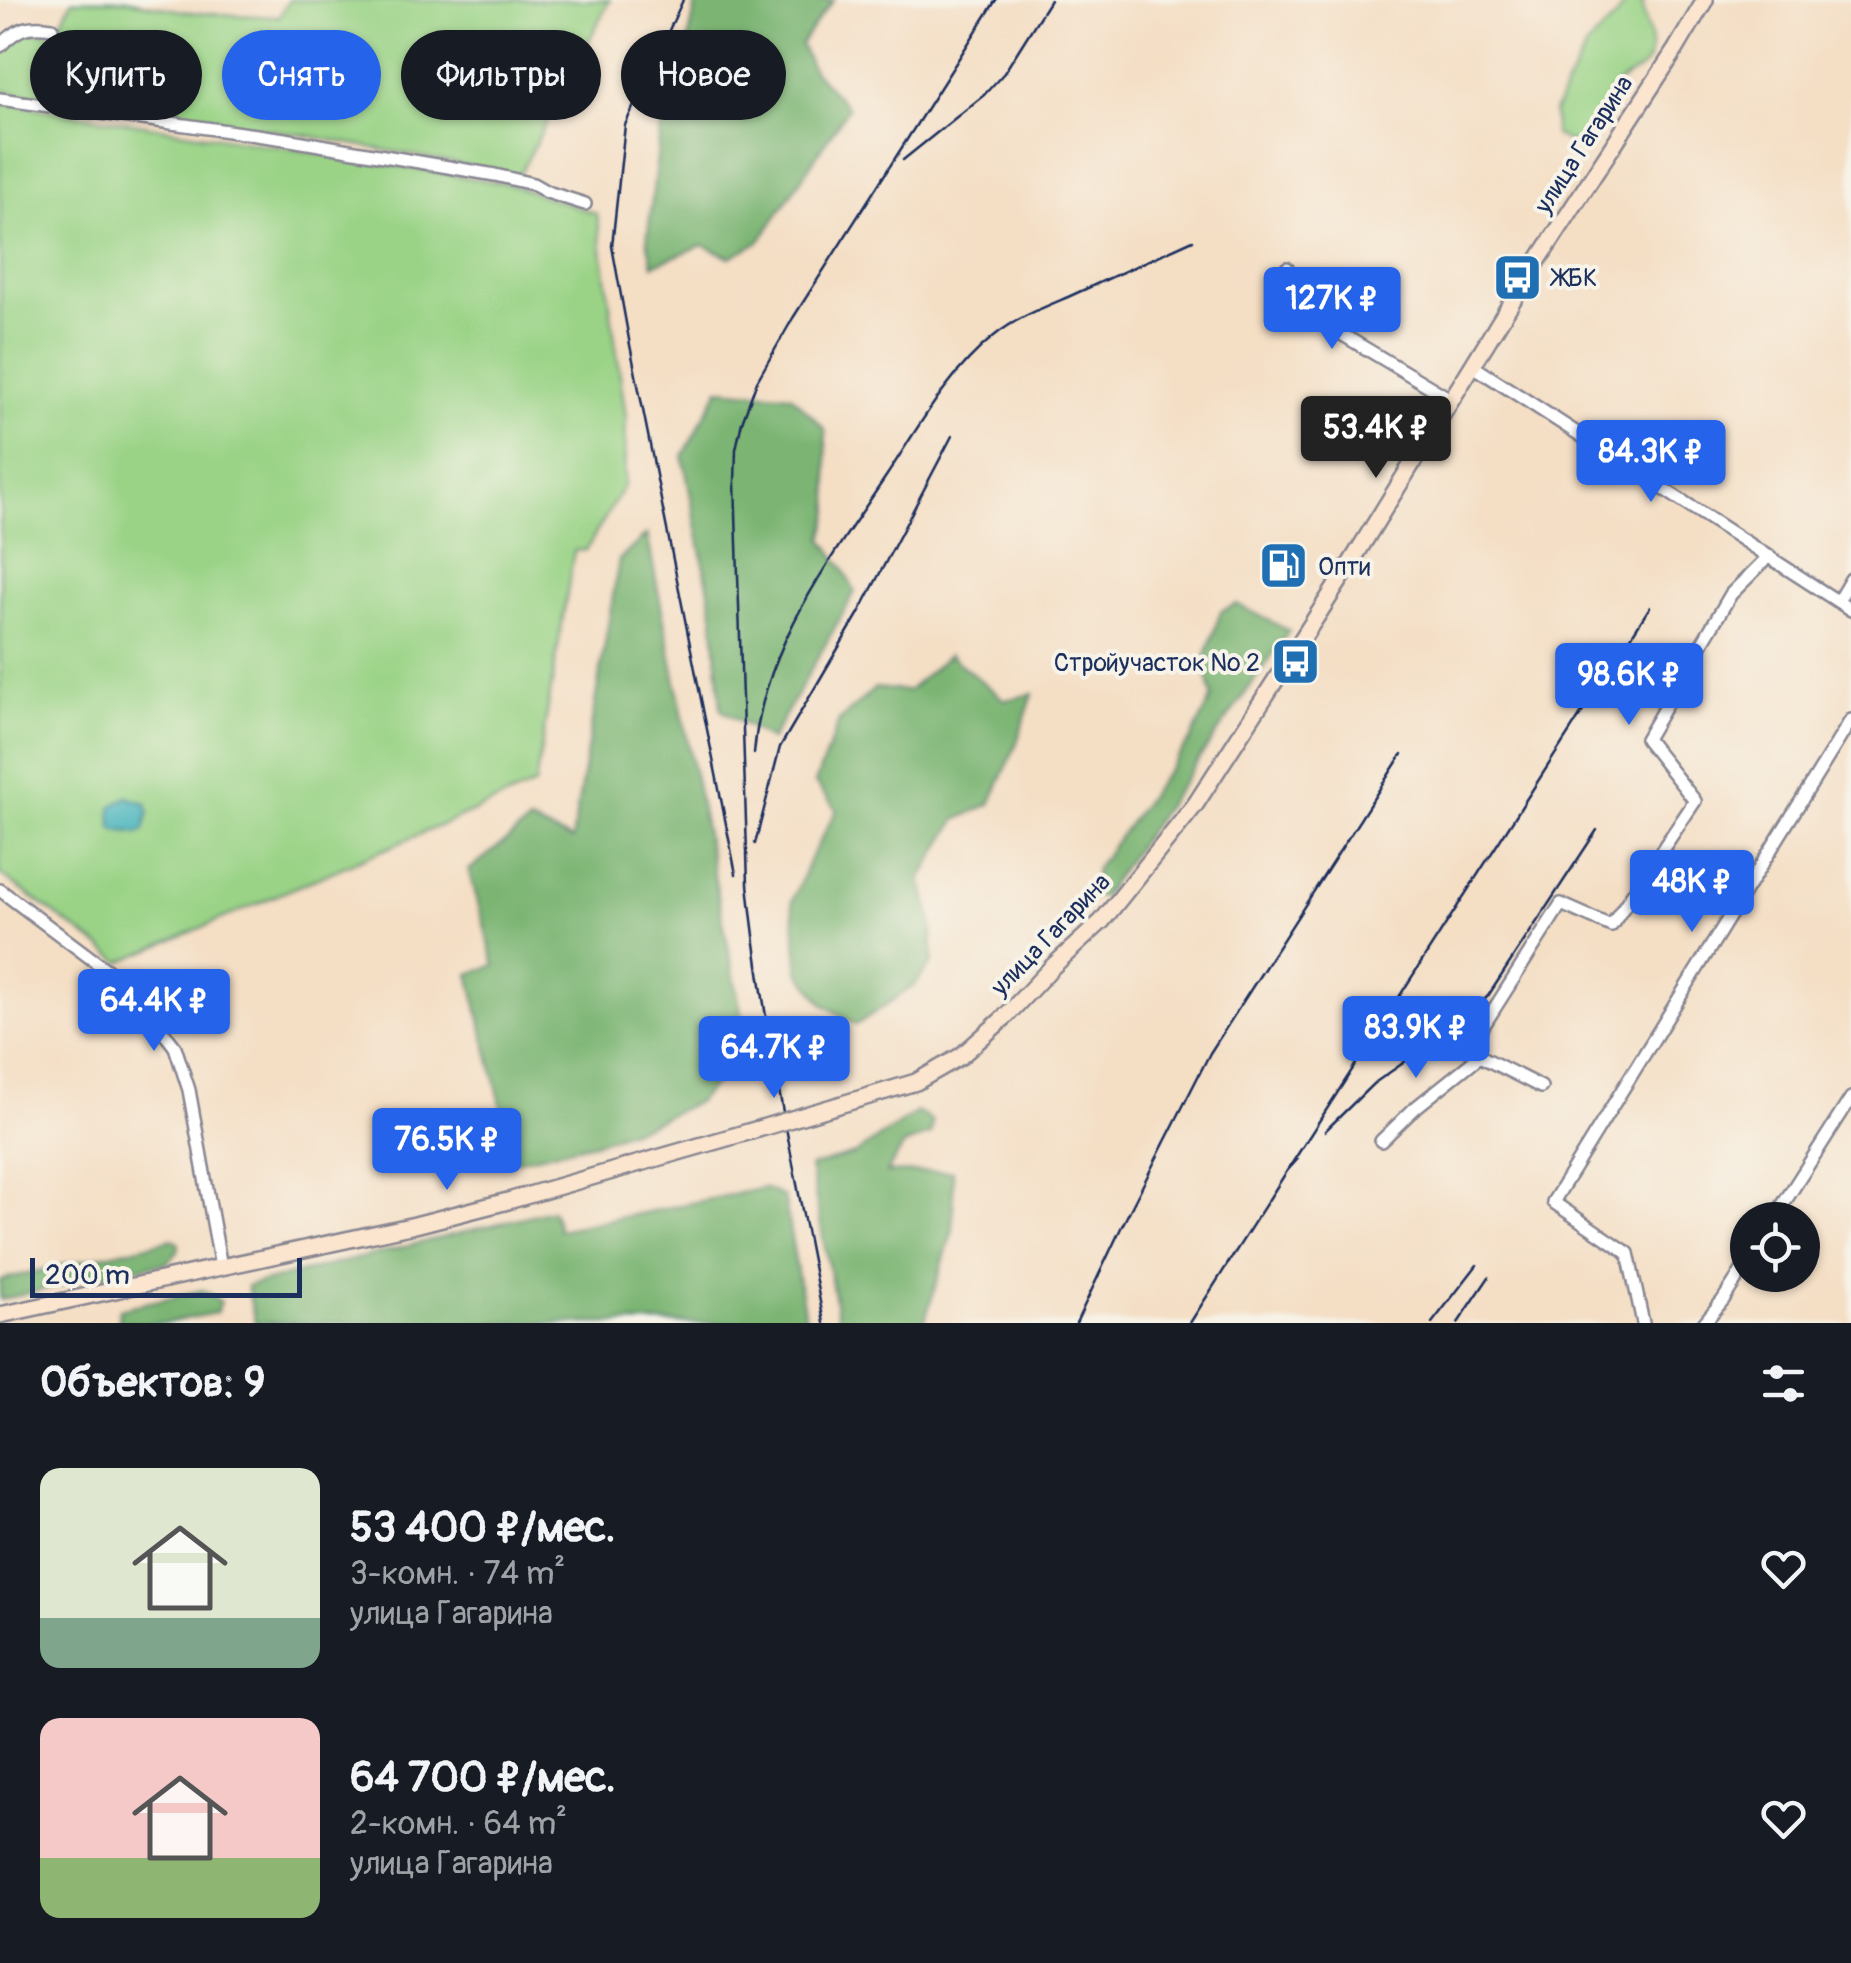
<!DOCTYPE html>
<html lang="ru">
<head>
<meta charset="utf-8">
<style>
  :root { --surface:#171b24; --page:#20242c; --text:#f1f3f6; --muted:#9ea1a6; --accent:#2563eb }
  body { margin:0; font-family:Pangolin,sans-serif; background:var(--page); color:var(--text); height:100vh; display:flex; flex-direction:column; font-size:38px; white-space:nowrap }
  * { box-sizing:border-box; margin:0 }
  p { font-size:32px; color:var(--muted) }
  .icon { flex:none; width:55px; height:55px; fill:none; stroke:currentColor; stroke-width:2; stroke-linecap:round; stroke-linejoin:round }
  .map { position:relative; height:1323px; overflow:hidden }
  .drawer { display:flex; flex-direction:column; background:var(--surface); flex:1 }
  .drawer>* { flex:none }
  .top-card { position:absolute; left:30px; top:30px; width:1000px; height:90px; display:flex; gap:20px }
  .tools { position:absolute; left:1730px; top:1202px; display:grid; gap:20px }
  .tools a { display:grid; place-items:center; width:90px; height:90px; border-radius:50%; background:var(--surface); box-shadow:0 2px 8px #0004; font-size:50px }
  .scale { position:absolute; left:30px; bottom:25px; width:272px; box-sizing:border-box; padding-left:10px; border:5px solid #1b2f5e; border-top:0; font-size:28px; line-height:35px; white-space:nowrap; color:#1b2f5e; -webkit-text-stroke:8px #f7f3e8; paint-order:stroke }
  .price { position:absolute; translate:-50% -85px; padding:0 22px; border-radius:10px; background:var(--accent); color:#fff; font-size:32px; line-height:65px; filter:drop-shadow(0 2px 5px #0008) }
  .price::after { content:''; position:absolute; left:50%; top:60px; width:30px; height:22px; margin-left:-15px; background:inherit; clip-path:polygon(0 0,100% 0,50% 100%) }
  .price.current { background:#222; color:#fff }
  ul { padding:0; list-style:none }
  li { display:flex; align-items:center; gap:30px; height:250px; padding:0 40px }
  li span { display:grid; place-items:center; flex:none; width:280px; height:200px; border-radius:20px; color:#555 }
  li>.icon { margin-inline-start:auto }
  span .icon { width:120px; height:120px; fill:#fffc; stroke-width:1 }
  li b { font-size:42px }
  h2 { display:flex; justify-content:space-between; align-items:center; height:120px; padding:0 40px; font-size:42px }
  .tag { padding:0 35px; border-radius:45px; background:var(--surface); box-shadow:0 2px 8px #0004; font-size:35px; line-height:90px }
  .tag.current { background:var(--accent); color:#fff }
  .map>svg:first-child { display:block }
</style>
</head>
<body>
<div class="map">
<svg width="1851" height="1323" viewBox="0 0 1851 1323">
  <rect width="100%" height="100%" fill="#f7f3e8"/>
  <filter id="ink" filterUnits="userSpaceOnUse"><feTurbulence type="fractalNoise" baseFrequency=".01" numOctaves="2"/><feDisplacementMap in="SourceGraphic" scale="20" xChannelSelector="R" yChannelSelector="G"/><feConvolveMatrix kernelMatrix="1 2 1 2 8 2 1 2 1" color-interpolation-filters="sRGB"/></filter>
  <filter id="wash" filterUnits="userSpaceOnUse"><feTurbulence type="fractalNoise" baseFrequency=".0048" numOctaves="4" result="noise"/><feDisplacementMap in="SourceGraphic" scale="40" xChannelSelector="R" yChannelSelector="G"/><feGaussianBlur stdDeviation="2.25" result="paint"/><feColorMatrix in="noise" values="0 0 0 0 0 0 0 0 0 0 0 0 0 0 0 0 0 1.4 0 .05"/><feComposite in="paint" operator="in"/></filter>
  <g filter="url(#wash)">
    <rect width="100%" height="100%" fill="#f4dec4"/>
    <!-- green -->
    <g fill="#9ad386" stroke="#5a8172" stroke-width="2.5">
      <path d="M72,0H125L193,13L279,17L289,0H610L519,175L293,133L0,91V51L24,31L56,34Z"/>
      <path d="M1627,0L1643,1C1641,20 1655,34 1650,54C1645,73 1629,73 1616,85C1606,94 1598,128 1592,143L1577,145L1555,135L1554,112L1567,84L1589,43L1616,18Z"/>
      <path d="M0,102L509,184L597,214L626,417L624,486L586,550L574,551L535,785L121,962L0,874Z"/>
    </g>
    <!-- forest -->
    <g fill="#7bb573" stroke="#4b7268" stroke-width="2.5">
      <path d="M697,0H834L820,17L801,45L813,70L848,108L760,241L730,257L703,245L653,265L647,241L660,132L684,59Z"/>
      <path d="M719,389L791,395L825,429L830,512L823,539L842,566L855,592L771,740L721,710L713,612L683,456Z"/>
      <path d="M647,534L751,1063L719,1079L697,1102L646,1125L594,1143L515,1161L469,974L495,965L469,870L530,822L572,840L619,560Z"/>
      <path d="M1237,604L1289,631L1102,897L1092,896L1096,868L1191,739L1212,697L1204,661L1221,611Z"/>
      <path d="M949,655L1005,700L1033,694L1015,748L990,804L956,820L921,879L932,921L933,961L915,985L856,1025L823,1004L799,971L792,901L811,857L837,810L815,783L839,721L875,688L908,691Z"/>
      <path d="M917,1112L932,1121L931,1134L904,1145L886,1173L953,1171V1230L926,1317L924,1323H839L810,1167L855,1154Z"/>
      <path d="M764,1188L784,1197L806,1323H255L247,1286L552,1210L559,1230Z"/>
      <path d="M173,1239L179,1244L178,1252L167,1263L116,1272L0,1300V1280Z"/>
      <path d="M203,1290L221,1302L216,1313L165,1323H124L118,1320L119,1309Z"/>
    </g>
    <!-- water -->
    <path fill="#44b4bb" stroke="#30728c" stroke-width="2.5" d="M127,797L146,803L149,812L144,830L138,833L115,830L112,827L111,807Z"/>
  </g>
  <g filter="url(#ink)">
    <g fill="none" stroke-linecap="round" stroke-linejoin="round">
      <defs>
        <g id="minor">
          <path d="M0,46C18,28 27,24 52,28"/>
          <path d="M0,99L285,139L495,175L533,184L547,192L585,204"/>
          <path d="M1287,268L1281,284L1291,304L1452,400"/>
          <path d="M1473,366L1851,610"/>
          <path d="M1838,601L1851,579"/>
          <path d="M0,890L128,986L175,1047L189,1090L221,1267"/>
          <path d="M1541,1087L1468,1050L1561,904L1611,926L1695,801L1646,739L1731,594L1769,556"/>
          <path d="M1381,1141L1415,1108L1480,1056"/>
          <path d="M1773,1220L1851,1098"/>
          <path d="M1643,1323L1628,1253L1553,1202L1851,720"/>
          <path d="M1704,1323L1723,1300L1748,1261"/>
        </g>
        <g id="secondary">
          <path d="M812,1113L916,1082L961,1056L1005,1017L1052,967L1102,921L1195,805L1344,574L1524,282L1676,49L1705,0"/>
          <path d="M0,1315L415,1225L508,1201L748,1132"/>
        </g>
      </defs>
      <!-- minor casing -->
      <use href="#minor" stroke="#888691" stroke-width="16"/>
      <!-- secondary casing -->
      <use href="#secondary" stroke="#888691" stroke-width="20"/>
      <!-- minor -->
      <use href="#minor" stroke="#fff" stroke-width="11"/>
      <!-- secondary -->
      <use href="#secondary" stroke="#fbe5cf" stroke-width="15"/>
      <!-- rail -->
      <g stroke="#1b2f5e" stroke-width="2.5">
        <path d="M683,0L625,125L612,246L630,345L736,874"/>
        <path d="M903,160L984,95L1004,73L1050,0"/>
        <path d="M754,754C762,648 830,560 887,475C919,426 948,373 994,336C1016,318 1042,308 1068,297C1110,278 1151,259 1193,240"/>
        <path d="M755,844L780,747L859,613L952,436"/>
        <path d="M1325,1131L1373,1084L1462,1022L1488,996L1597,830"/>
        <path d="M1287,1171L1650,607"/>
        <path d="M824,1323C797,1178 763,1031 748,884L735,482L736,449L742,422L757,381L793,318L996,0"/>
        <path d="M1076,1323L1121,1228L1210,1053L1402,754"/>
        <path d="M1190,1323L1287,1171L1297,1160"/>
        <path d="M1432,1323L1477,1265"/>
        <path d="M1458,1323L1489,1277"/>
      </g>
      <defs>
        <path id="secondary-bridge" d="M748,1132L812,1113"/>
      </defs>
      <!-- secondary-bridge casing -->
      <use href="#secondary-bridge" stroke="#888691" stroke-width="20" stroke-linecap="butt"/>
      <!-- secondary-bridge -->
      <use href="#secondary-bridge" stroke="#fbe5cf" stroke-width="15"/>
    </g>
  </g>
  <!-- icons -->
  <defs>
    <symbol id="bus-square" viewBox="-11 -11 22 22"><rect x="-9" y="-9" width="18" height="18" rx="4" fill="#1f6fb2" stroke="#f7f3e8"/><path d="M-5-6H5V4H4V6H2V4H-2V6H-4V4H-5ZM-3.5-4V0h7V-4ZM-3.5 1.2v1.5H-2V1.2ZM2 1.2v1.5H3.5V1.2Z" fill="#fff"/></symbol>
    <symbol id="fuel-square" viewBox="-11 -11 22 22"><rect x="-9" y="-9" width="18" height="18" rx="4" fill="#1f6fb2" stroke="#f7f3e8"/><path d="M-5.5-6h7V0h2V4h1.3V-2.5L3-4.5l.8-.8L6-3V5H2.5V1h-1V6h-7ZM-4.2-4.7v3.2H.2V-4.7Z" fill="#fff"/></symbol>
  </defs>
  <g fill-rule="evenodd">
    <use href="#bus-square" x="1490" y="250" width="55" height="55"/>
    <use href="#fuel-square" x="1256" y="538" width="55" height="55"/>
    <use href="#bus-square" x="1268" y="634" width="55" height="55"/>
  </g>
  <g text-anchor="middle" stroke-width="8" stroke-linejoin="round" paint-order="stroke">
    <!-- street labels -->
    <g font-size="25" fill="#1b2f5e" stroke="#f7f3e8">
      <text transform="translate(1583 144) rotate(-57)" y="9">улица Гагарина</text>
      <text transform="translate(1050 934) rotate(-46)" y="9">улица Гагарина</text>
    </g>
    <!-- poi labels -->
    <g font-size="25" fill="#1b2f5e" stroke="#f7f3e8" text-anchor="start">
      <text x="1553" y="286">ЖБК</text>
      <text x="1318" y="575">Опти</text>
      <text x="1260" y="671" text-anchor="end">Стройучасток № 2</text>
    </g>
  </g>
</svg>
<div class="tools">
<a><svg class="icon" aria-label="locate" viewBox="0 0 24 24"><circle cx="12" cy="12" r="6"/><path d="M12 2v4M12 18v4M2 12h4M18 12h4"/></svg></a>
</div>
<div class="scale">200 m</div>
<b class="price" style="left:1332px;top:352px">127K ₽</b>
<b class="price current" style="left:1376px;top:481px">53.4K ₽</b>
<b class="price" style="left:1651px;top:505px">84.3K ₽</b>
<b class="price" style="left:1629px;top:728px">98.6K ₽</b>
<b class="price" style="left:1692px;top:935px">48K ₽</b>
<b class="price" style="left:154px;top:1054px">64.4K ₽</b>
<b class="price" style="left:1416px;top:1081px">83.9K ₽</b>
<b class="price" style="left:774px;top:1101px">64.7K ₽</b>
<b class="price" style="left:447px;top:1193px">76.5K ₽</b>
<div class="top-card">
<a class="tag">Купить</a>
<a class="tag current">Снять</a>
<a class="tag">Фильтры</a>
<a class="tag">Новое</a>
</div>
</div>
<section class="drawer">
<h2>Объектов: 9<svg class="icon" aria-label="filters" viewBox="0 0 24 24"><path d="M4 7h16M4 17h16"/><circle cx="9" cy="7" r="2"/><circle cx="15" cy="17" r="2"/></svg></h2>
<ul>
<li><span style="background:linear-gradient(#dfe7d0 75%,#7fa58c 0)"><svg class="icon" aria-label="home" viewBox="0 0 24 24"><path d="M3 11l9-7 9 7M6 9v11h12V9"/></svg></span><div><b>53 400 ₽/мес.</b><p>3-комн. · 74 m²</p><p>улица Гагарина</p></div><svg class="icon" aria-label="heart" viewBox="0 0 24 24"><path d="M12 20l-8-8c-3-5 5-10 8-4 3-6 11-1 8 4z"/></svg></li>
<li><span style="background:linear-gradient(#f6c9c9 70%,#8fb573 0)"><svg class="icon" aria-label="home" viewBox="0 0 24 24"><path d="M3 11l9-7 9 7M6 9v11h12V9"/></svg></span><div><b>64 700 ₽/мес.</b><p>2-комн. · 64 m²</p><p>улица Гагарина</p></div><svg class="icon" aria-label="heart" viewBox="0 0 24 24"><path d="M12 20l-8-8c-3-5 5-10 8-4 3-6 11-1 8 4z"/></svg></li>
</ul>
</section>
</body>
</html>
